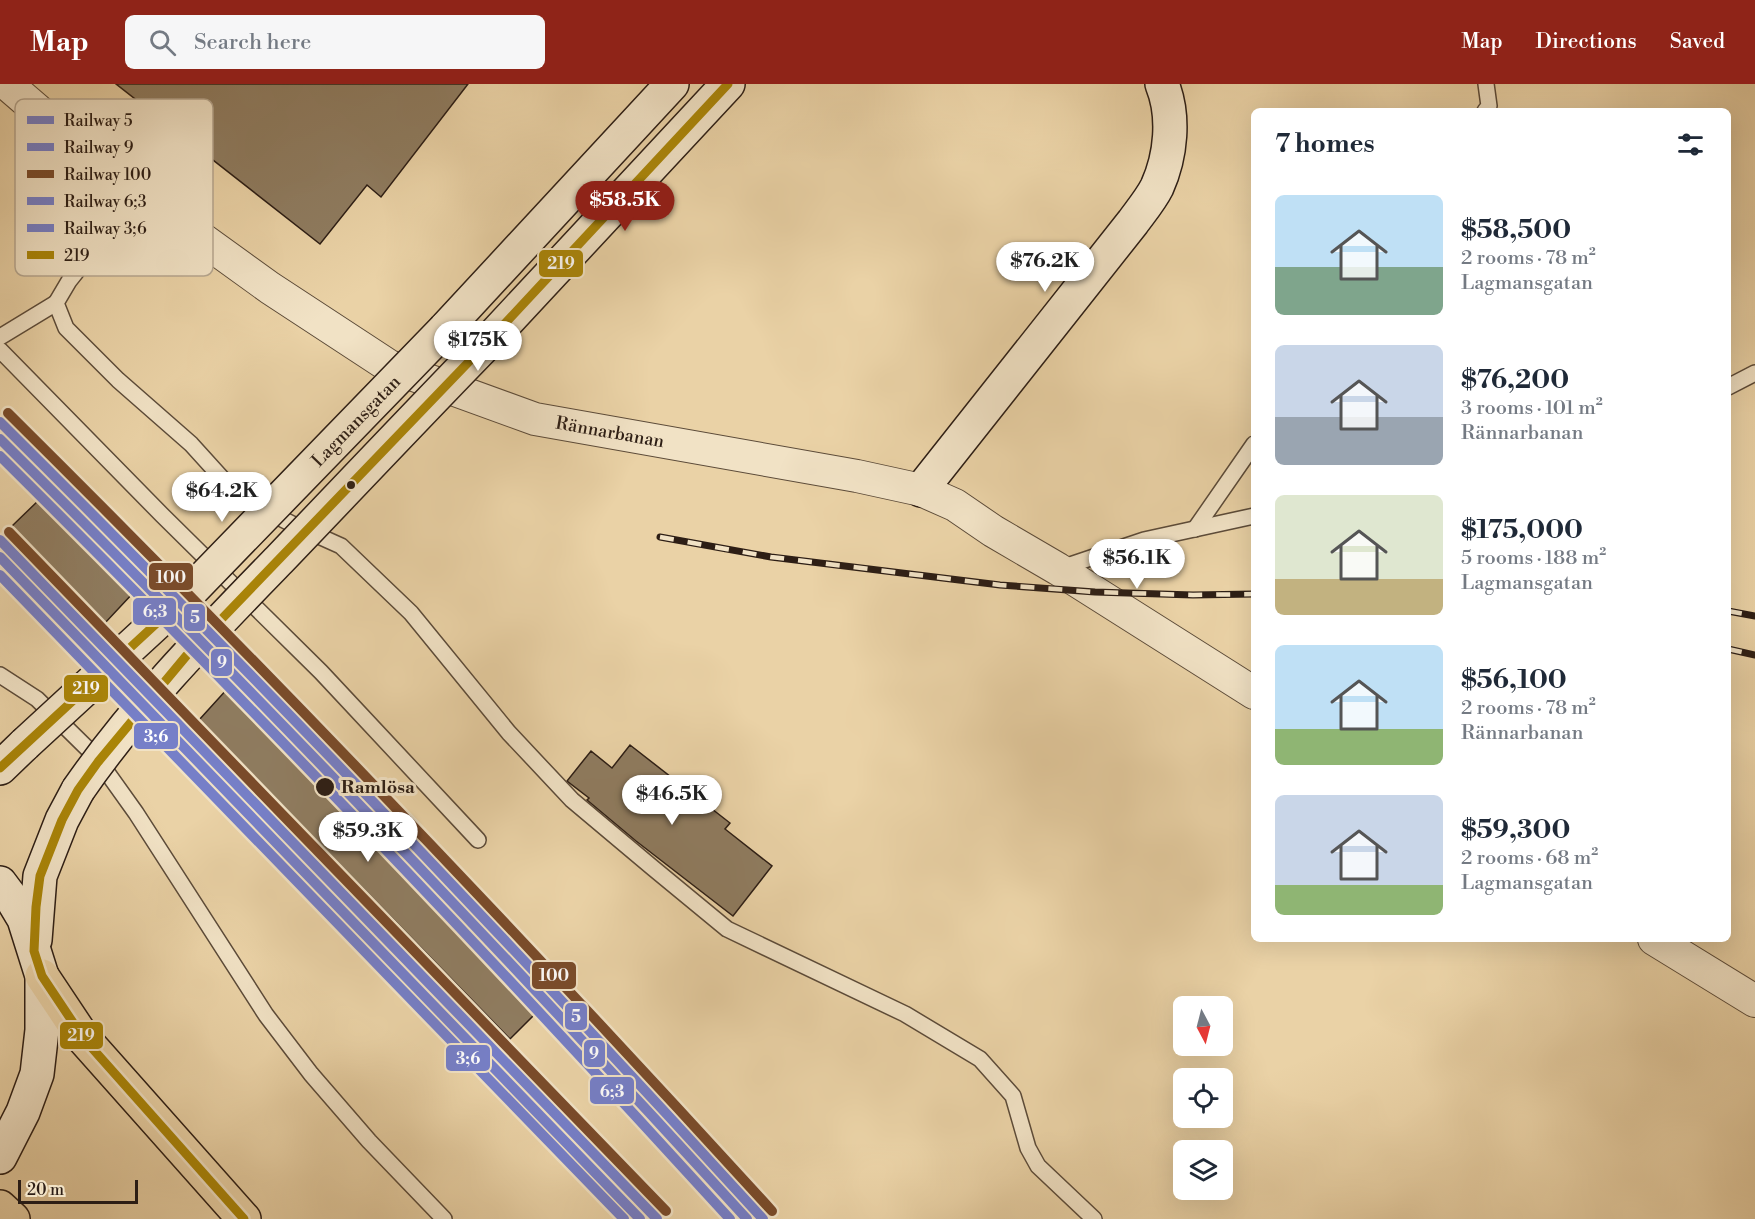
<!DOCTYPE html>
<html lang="en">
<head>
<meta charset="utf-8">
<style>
  :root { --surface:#fff; --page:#f6f6f7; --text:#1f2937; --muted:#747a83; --accent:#8f2418 }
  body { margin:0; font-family:"Libre Bodoni",serif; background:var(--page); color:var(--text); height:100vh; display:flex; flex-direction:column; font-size:22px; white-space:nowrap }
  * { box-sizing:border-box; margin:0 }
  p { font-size:20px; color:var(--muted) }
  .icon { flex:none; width:33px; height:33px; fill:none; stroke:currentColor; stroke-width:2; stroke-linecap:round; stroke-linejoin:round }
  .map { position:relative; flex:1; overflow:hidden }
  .sheet { position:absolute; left:1251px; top:24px; width:480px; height:834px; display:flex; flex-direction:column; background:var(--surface); border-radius:9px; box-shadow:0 6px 24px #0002 }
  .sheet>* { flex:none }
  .needle { width:39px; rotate:173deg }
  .buttons { position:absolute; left:1173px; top:912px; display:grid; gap:12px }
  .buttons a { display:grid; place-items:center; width:60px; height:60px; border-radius:9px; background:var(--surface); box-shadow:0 6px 24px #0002; font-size:30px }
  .scale { position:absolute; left:18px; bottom:15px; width:120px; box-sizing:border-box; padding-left:6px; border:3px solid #2d1e15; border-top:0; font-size:16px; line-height:21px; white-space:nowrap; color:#2d1e15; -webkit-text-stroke:4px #f1e2c5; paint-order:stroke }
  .price { position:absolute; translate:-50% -51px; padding:0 14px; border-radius:21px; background:#fff; color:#222; font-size:20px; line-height:39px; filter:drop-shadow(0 2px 3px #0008) }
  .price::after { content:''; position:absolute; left:50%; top:36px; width:18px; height:14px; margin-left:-9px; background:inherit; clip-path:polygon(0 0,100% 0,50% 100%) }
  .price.current { background:var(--accent); color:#fff }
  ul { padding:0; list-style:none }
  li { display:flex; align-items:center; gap:18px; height:150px; padding:0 24px }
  li span { display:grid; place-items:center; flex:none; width:168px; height:120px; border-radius:9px; color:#555 }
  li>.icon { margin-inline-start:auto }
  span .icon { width:72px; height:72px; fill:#fffc; stroke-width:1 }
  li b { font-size:26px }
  h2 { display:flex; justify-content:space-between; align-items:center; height:72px; padding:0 24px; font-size:26px }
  header { display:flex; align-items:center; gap:36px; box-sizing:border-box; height:84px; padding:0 30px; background:var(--accent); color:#fff }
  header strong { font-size:28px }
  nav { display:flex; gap:33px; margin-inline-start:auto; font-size:21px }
  .search { width:420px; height:54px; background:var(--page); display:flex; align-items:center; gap:15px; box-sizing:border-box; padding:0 21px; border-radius:9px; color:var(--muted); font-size:22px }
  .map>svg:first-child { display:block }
</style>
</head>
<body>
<header>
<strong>Map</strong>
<div class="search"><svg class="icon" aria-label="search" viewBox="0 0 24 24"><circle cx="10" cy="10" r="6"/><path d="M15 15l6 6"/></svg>Search here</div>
<nav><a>Map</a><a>Directions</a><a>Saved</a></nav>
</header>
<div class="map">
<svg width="1755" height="1135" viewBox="0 0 1755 1135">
  <rect width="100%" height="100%" fill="#ead2a6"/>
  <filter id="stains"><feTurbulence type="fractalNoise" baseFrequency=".00333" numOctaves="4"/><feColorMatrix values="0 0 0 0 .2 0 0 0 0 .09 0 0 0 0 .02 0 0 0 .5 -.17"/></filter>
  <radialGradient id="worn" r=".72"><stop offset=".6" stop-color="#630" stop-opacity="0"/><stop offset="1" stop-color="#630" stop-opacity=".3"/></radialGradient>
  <!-- building -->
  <g fill="#8f7c60" stroke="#2d1e15" stroke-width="1.5">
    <path d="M116,0H468L381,113L367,101L320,160Z"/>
    <path d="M41,414L134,508L105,539L11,443Z"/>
    <path d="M228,604L539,926L510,955L199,636Z"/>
    <path d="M630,661L730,739L725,745L772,782L733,832L636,757L587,716L589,714L567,697L591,667L612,684Z"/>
  </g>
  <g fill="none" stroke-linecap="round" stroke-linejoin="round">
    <defs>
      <g id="lane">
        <path d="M1485,27L1489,22L1486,0"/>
        <path d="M139,109L69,197L56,219L66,244L118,296L191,360L239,413L292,440L341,462L411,529L509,649L572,716L653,784L727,845L905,930L980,975L1013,1012L1028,1064L1038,1082L1094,1135"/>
        <path d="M0,253L56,219"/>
        <path d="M0,266L162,431L321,588L478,756"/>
        <path d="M1728,303L1755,289"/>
        <path d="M1195,445L1254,360"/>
        <path d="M1058,485L1144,456L1254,432"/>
        <path d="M0,591L37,615L96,673L136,729L266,931L311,990L369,1057L444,1135"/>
      </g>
      <g id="street">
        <path d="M7,0L108,87L270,204L389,282L535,335L857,392L921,406L955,421L993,447L1058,485L1254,609"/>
        <path d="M1654,855L1755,917"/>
      </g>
      <g id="secondary">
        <path d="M445,245L672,0"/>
        <path d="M484,262L728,0"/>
        <path d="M921,406L1133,138C1141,127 1151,115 1157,103C1171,72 1175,32 1162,0"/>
        <path d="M0,684L25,660"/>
        <path d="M0,799L12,815L24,835L42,892V946L37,990L23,1028L0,1073"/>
        <path d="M35,856L40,792L62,736L78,706"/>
      </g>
      <g id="highway">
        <path d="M42,892L84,955L244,1135"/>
        <path d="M0,1123L13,1135"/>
      </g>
    </defs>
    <!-- lane casing -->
    <use href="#lane" stroke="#5c4b39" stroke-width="18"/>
    <!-- street casing -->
    <use href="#street" stroke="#5c4b39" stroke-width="34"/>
    <!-- secondary casing -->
    <use href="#secondary" stroke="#2d1e15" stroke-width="36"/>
    <!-- highway casing -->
    <use href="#highway" stroke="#2d1e15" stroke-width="36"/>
    <!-- lane -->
    <use href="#lane" stroke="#f1e2c5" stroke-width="15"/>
    <!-- street -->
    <use href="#street" stroke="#f1e2c5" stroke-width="32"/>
    <!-- secondary -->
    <use href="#secondary" stroke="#f1e2c5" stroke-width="33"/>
    <!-- highway -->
    <use href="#highway" stroke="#ead2a6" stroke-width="33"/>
    <defs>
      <g id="rail">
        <path d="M660,453L771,473L1000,501L1095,508L1193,511L1254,510"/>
        <path d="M1728,527L1755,532"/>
        <path d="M1728,565L1755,571"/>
      </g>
    </defs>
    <!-- rail casing -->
    <use href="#rail" stroke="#2d1e15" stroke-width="7"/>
    <!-- rail -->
    <use href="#rail" stroke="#f1e2c5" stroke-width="4.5" stroke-dasharray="14" stroke-linecap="butt"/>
    <defs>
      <g id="secondary-bridge">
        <path d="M25,660L189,509L445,245"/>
        <path d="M78,706C136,622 208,549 279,476C347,405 415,333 484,262"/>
      </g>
    </defs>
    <!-- secondary-bridge casing -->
    <use href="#secondary-bridge" stroke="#2d1e15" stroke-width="36" stroke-linecap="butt"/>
    <!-- secondary-bridge -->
    <use href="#secondary-bridge" stroke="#f1e2c5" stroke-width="33"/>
    <defs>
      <g id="bus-1">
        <path d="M0,684L172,525"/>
        <path d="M244,1135L84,955L42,892L34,867L36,823L40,792L62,736L78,706L98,678L187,571L484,262L728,0"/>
      </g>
    </defs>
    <!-- bus-1 casing -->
    <use href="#bus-1" stroke="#f1e2c5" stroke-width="14"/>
    <!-- bus-1 -->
    <use href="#bus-1" stroke="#aa8508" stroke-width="9"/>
    <defs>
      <g id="rail-1">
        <path d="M0,338C261,597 515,863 763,1135"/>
        <path d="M0,456L657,1135"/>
      </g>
      <g id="rail-2">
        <path d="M0,355C256,609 504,869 747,1135"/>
        <path d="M0,473L640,1135"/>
      </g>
      <g id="rail-3">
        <path d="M8,329C270,589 524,855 772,1127"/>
        <path d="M9,448L666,1127"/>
      </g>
      <path id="rail-4" d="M0,372C250,620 493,875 730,1135"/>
      <path id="rail-5" d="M0,491L624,1135"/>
    </defs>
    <!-- rail-1 casing -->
    <use href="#rail-1" stroke="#f1e2c5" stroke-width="15"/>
    <!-- rail-2 casing -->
    <use href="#rail-2" stroke="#f1e2c5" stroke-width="15"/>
    <!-- rail-3 casing -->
    <use href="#rail-3" stroke="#f1e2c5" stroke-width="15"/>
    <!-- rail-4 casing -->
    <use href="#rail-4" stroke="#f1e2c5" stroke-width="15"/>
    <!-- rail-5 casing -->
    <use href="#rail-5" stroke="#f1e2c5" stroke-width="15"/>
    <!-- rail-1 -->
    <use href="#rail-1" stroke="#767fc8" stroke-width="10"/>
    <!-- rail-2 -->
    <use href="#rail-2" stroke="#767fc8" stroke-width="10"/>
    <!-- rail-3 -->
    <use href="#rail-3" stroke="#7a4b2a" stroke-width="10"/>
    <!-- rail-4 -->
    <use href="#rail-4" stroke="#767fc8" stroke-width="10"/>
    <!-- rail-5 -->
    <use href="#rail-5" stroke="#767fc8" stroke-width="10"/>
  </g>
  <!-- markers -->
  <g fill="#2d1e15" stroke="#f1e2c5" stroke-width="2">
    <circle cx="351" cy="401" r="5"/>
    <circle cx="325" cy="703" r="10"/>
  </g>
  <g text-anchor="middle" stroke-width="6" stroke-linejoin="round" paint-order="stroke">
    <!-- street labels -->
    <g font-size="18" fill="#2d1e15" stroke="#f1e2c5">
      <text transform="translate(356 337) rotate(-46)" y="6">Lagmansgatan</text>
      <text transform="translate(610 348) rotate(10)" y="6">Rännarbanan</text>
    </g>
    <!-- stop labels -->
    <g font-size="18" font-weight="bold" fill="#2d1e15" stroke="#f1e2c5" text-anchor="start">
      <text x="341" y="709">Ramlösa</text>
    </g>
  </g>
  <!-- legend -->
  <rect x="15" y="15" width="198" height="177" rx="9" fill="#f1e2c5" stroke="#b6a790" stroke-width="1.5"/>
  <rect x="27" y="32" width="27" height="8" fill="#767fc8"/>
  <rect x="27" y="59" width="27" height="8" fill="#767fc8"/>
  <rect x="27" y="86" width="27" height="8" fill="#7a4b2a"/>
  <rect x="27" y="113" width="27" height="8" fill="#767fc8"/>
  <rect x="27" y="140" width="27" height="8" fill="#767fc8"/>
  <rect x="27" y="167" width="27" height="8" fill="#aa8508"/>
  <g font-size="16" fill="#2d1e15">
    <text x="64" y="42">Railway 5</text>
    <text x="64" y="69">Railway 9</text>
    <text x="64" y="96">Railway 100</text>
    <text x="64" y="123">Railway 6;3</text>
    <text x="64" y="150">Railway 3;6</text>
    <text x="64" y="177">219</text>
  </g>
  <g stroke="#f1e2c5" stroke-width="2">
    <rect x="538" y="165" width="46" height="29" rx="6" fill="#aa8508"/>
    <rect x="148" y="478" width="46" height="29" rx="6" fill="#7a4b2a"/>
    <rect x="132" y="513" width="45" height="29" rx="6" fill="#767fc8"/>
    <rect x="183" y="519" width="23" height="29" rx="6" fill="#767fc8"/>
    <rect x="210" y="564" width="23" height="29" rx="6" fill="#767fc8"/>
    <rect x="63" y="590" width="46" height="29" rx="6" fill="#aa8508"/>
    <rect x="133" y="638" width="46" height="28" rx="6" fill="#767fc8"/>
    <rect x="531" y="877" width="46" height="29" rx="6" fill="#7a4b2a"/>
    <rect x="564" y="918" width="24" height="29" rx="6" fill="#767fc8"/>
    <rect x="59" y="937" width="45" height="29" rx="6" fill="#aa8508"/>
    <rect x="583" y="955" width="23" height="29" rx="6" fill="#767fc8"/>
    <rect x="445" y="960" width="46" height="28" rx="6" fill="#767fc8"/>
    <rect x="589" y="992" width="46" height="29" rx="6" fill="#767fc8"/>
  </g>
  <g font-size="16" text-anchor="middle" font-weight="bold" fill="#fff">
    <text x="561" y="185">219</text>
    <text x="171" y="499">100</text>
    <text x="155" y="533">6;3</text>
    <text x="195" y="539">5</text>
    <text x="222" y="584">9</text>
    <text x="86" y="610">219</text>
    <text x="156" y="658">3;6</text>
    <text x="554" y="897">100</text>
    <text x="576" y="938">5</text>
    <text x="81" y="957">219</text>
    <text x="594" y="975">9</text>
    <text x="468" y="980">3;6</text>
    <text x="612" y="1013">6;3</text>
  </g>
  <rect width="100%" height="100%" filter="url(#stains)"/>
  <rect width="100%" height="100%" fill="url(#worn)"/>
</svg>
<div class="buttons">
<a><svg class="needle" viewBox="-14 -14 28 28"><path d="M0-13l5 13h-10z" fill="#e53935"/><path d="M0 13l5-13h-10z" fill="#747a83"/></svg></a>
<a><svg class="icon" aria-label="locate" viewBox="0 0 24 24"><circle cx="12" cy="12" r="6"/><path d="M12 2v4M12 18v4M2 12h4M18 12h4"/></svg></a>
<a><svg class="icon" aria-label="layers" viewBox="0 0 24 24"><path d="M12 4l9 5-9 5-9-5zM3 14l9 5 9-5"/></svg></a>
</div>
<div class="scale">20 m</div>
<b class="price current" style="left:625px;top:148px">$58.5K</b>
<b class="price" style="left:1045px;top:209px">$76.2K</b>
<b class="price" style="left:478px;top:288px">$175K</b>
<b class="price" style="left:222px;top:439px">$64.2K</b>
<b class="price" style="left:1137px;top:506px">$56.1K</b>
<b class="price" style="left:672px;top:742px">$46.5K</b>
<b class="price" style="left:368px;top:779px">$59.3K</b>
<section class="sheet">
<h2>7 homes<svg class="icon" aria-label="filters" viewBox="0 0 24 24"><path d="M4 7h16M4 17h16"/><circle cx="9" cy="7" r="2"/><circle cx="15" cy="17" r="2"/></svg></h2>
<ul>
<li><span style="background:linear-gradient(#bfe0f5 60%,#7fa58c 0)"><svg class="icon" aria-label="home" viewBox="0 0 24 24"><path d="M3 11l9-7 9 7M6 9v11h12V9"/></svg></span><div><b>$58,500</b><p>2 rooms · 78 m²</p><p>Lagmansgatan</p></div></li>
<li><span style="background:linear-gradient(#c9d6e8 60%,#9aa5b1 0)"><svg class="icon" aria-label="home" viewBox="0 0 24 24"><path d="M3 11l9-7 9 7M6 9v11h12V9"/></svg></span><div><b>$76,200</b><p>3 rooms · 101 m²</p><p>Rännarbanan</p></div></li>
<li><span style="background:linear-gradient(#dfe7d0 70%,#c2b280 0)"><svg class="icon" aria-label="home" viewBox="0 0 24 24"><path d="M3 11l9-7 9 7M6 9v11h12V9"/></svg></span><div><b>$175,000</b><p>5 rooms · 188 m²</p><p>Lagmansgatan</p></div></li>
<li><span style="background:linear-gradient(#bfe0f5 70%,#8fb573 0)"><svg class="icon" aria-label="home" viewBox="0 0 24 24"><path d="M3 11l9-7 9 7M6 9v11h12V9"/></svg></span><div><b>$56,100</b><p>2 rooms · 78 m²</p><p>Rännarbanan</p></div></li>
<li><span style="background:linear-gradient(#c9d6e8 75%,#8fb573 0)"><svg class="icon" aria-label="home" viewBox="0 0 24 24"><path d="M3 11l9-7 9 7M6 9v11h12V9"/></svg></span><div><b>$59,300</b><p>2 rooms · 68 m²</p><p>Lagmansgatan</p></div></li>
</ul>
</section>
</div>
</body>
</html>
